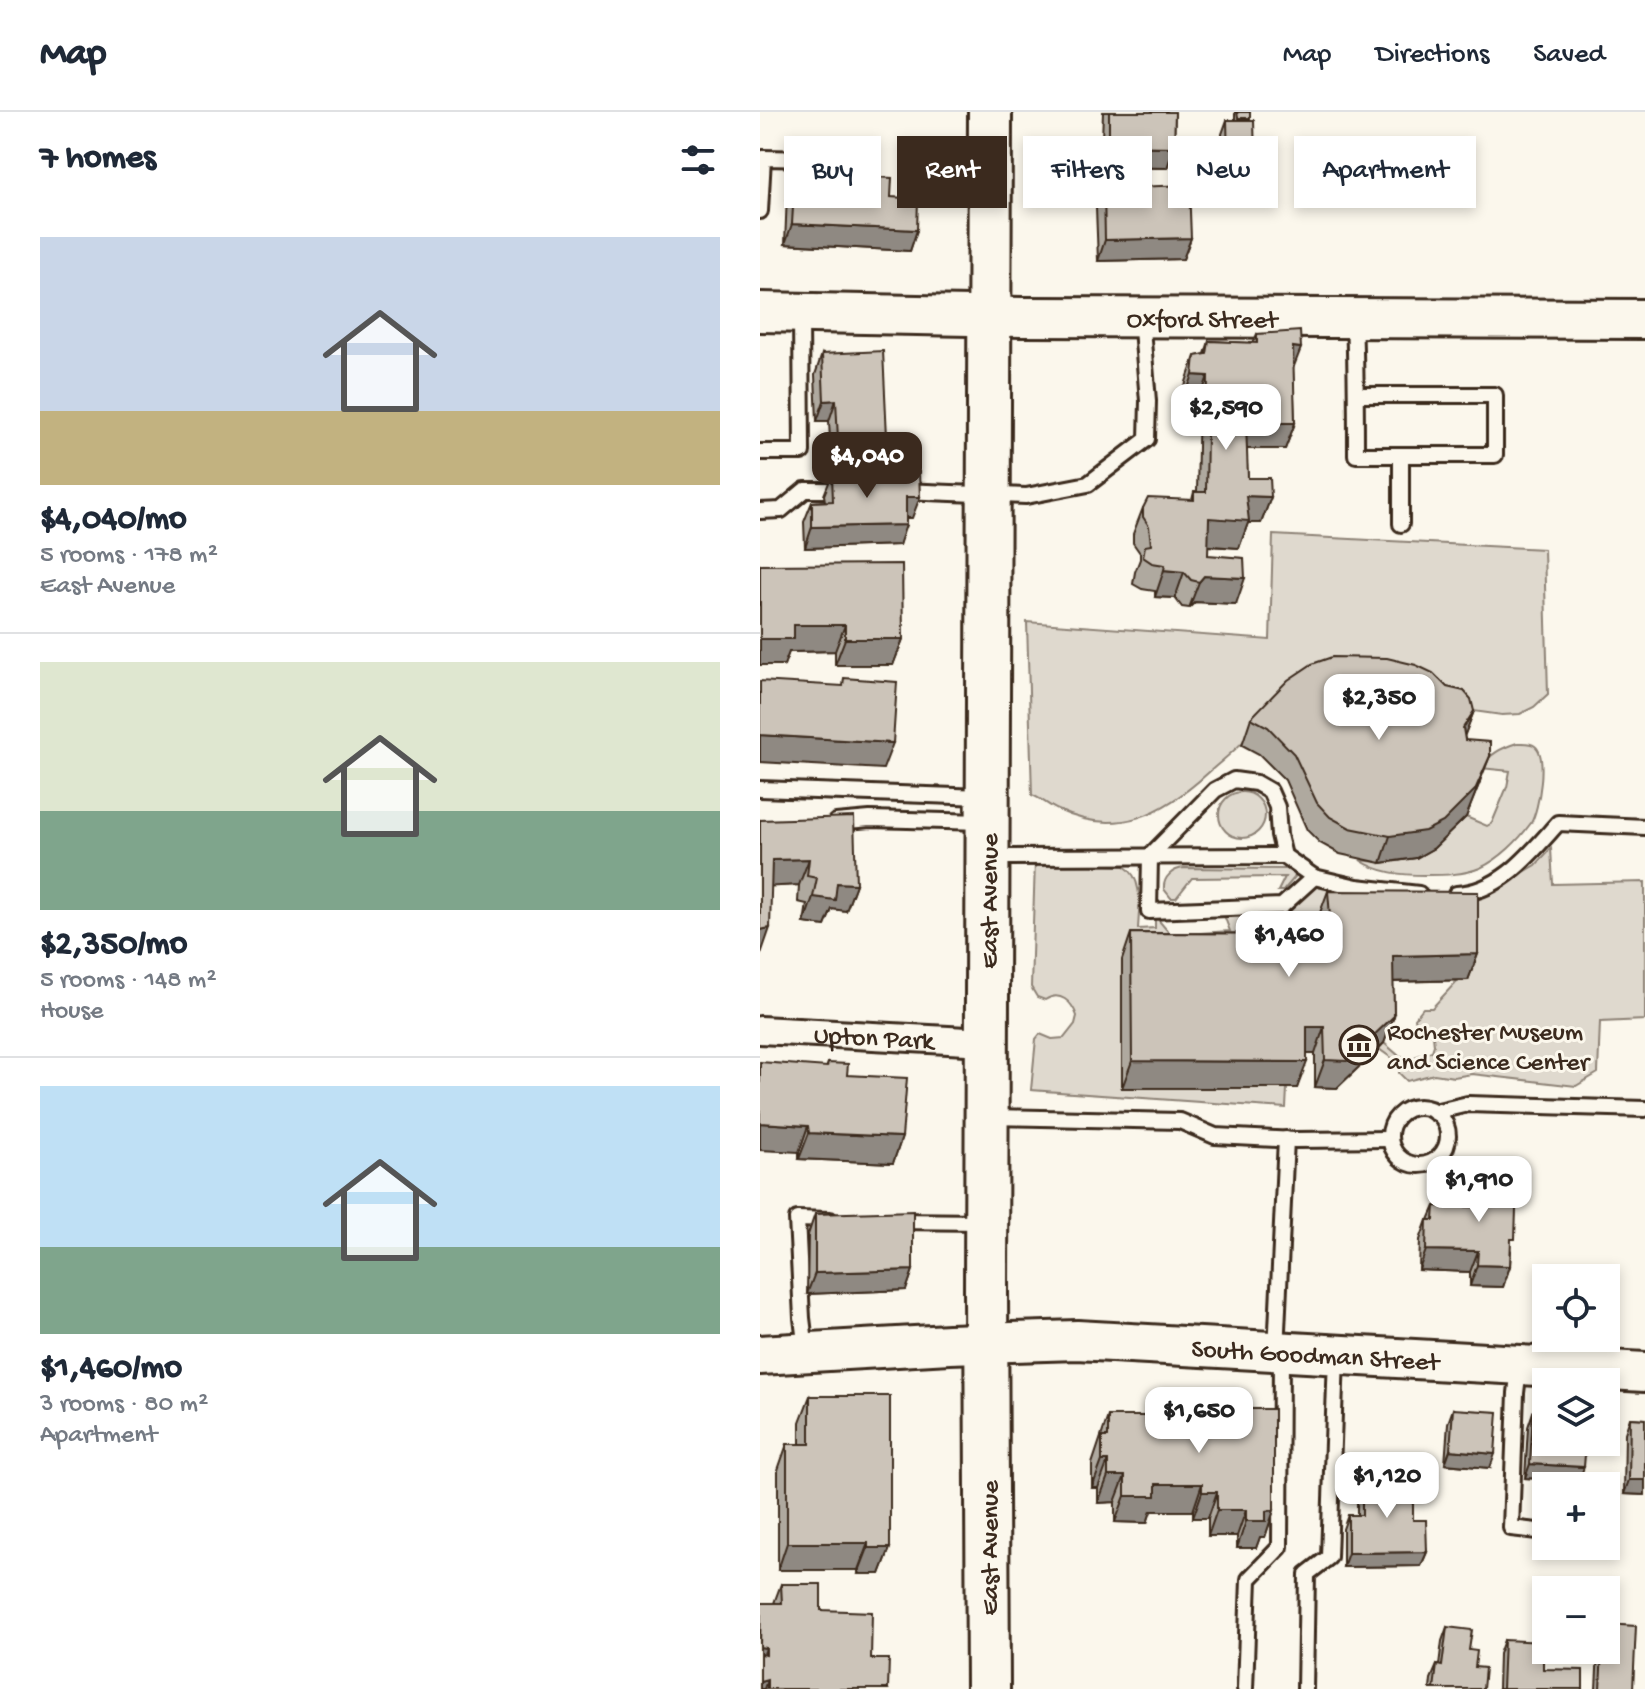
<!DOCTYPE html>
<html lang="en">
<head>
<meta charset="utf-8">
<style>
  :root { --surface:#fff; --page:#f6f6f7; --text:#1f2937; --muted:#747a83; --line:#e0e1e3; --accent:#3b2a1e }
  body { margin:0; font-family:"Gochi Hand",sans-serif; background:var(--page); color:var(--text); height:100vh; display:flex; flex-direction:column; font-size:30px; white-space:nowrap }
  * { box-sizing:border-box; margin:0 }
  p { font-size:26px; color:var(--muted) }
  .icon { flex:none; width:44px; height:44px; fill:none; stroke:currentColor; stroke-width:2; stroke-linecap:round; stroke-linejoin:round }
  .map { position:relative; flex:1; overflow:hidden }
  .details { display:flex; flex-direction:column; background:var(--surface); width:760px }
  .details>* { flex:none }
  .guide { position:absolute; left:24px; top:24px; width:740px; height:72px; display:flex; gap:16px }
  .tools { position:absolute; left:772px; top:1152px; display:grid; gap:16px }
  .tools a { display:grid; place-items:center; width:88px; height:88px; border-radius:0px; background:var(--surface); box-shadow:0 4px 12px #0003; font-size:40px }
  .price { position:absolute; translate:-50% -68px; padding:0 18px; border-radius:16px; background:#fff; color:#222; font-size:26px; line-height:52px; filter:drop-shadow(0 2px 4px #0008) }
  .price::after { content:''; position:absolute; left:50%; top:48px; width:24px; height:18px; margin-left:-12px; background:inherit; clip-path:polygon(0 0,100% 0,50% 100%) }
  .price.current { background:var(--accent); color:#fff }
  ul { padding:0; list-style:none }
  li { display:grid; align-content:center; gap:16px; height:424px; padding:0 40px }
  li+li { border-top:2px solid var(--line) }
  li span { display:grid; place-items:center; height:248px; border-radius:0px; color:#555 }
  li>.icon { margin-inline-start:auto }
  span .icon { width:144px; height:144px; fill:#fffc; stroke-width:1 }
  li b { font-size:34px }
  h2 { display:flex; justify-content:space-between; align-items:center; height:96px; padding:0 40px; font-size:34px }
  .pill { padding:0 28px; border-radius:0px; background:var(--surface); box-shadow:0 4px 12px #0003; font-size:28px; line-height:72px }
  .pill.current { background:var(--accent); color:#fff }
  header { display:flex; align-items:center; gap:48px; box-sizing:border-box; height:112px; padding:0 40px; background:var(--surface); border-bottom:2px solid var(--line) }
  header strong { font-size:38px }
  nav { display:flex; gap:44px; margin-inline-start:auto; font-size:28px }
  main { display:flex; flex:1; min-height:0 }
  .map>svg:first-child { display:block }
</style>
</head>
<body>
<header>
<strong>Map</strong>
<nav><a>Map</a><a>Directions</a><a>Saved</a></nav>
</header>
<main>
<section class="details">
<h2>7 homes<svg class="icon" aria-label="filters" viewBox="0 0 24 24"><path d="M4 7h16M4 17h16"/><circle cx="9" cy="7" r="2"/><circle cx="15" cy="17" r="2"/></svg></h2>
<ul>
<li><span style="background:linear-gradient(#c9d6e8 70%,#c2b280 0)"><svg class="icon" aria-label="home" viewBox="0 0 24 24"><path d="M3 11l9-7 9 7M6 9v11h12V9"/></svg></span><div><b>$4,040/mo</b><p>5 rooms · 178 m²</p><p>East Avenue</p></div></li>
<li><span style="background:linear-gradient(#dfe7d0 60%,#7fa58c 0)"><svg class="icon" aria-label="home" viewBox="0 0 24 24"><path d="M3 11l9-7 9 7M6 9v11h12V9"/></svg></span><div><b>$2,350/mo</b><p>5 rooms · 148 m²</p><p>House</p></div></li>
<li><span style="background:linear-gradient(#bfe0f5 65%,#7fa58c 0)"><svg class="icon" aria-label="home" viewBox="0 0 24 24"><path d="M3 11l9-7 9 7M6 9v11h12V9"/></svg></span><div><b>$1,460/mo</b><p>3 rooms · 80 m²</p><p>Apartment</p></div></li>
</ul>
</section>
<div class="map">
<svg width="885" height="1577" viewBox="0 0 885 1577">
  <rect width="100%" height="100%" fill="#fbf7ec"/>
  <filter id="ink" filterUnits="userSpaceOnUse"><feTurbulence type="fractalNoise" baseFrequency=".0125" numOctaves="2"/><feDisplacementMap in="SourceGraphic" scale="16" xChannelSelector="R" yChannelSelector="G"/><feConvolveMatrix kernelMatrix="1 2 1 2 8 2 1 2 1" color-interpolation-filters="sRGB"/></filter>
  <g filter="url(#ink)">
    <!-- green -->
    <g fill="#dfd9ce" stroke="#8d8276" stroke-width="2">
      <path d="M513,423L784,437L788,582L774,595L760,602L742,603L692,596L492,619C480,636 463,647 448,661C403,702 358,726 298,698C289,694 282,687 272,683L267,510L510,528Z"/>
      <path d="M757,631C764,631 770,630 775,634C788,644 779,697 771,711C759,728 740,747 720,756C703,763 683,763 665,763C642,763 619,761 600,748C655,756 668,741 706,705L727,714L732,711L747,675L750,659L720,656C730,642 741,636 757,631Z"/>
      <circle cx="482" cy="703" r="23"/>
      <path d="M791,736L793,772L885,770V908L840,910L838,961L816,974L712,962L694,965L674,962L647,969L639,961L640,952L619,937L624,931L638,943L649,947L672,939L674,933L673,923L656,912L655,906L663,896H672L697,869L560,831L362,975L527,976L526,996L271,978L276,927L280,922L292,927L304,926L315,912L317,904C312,890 300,878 285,888L277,885L271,875L275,749L364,754C384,766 379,796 378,817L395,816V804L411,823L470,819L462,798L524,799L556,768L671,788L737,776L776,753Z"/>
      <path d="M424,756L528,757L534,760L535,765L523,779H518L525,765L432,766L416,786H411L404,777C403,765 413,757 424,756Z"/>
    </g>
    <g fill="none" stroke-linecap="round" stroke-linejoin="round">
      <defs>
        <g id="lane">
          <path d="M0,99L3,46L108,48"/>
          <path d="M594,209C596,254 596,298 596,343H735V283H596"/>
          <path d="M0,340H42L41,203"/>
          <path d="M641,343V412"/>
          <path d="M142,379L266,384L328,372L387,327L388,289L381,205"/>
          <path d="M0,399L21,398L45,378H86"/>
          <path d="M0,677L223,685"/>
          <path d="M76,710L110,707L223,710"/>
          <path d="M524,744L519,723L517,695L510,679L496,671L474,668L455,678L390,744L389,799L522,794L554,765"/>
          <path d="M232,745L524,744L554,765L597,775L659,782"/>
          <path d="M696,782C741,780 770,742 798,711L885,715"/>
          <circle cx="659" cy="1024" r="29"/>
          <path d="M674,1000L708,992L885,997"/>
          <path d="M230,1005L420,1009L455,1024L535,1028L630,1027"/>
          <path d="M134,1109L222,1110"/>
          <path d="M46,1238L42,1206L37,1107L70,1108"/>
          <path d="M516,1239L526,1027"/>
          <path d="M759,1256L756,1281L751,1416L786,1420"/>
          <path d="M485,1577L489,1467L520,1435L521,1241"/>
          <path d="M545,1577L547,1462L569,1445L576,1244"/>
        </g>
        <g id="street">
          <path id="s1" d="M0,918L226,930"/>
        </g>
        <g id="secondary">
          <path id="s2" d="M0,200L262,205L885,207"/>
          <path id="s3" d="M0,1243L189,1232L317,1228L885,1260"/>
        </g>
        <g id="primary">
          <path id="s4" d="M228,1577L226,1180L230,0"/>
        </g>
      </defs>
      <!-- lane casing -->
      <use href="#lane" stroke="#3b2a1e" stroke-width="20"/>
      <!-- street casing -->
      <use href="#street" stroke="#3b2a1e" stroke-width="32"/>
      <!-- secondary casing -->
      <use href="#secondary" stroke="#3b2a1e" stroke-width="44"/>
      <!-- primary casing -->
      <use href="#primary" stroke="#3b2a1e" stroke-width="48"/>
      <!-- lane -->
      <use href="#lane" stroke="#fbf7ec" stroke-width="14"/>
      <!-- street -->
      <use href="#street" stroke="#fbf7ec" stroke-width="26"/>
      <!-- secondary -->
      <use href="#secondary" stroke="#fbf7ec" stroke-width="38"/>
      <!-- primary -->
      <use href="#primary" stroke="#fbf7ec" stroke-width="42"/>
    </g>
    <!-- wall -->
    <g fill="#afa99f" stroke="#3b2a1e" stroke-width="2">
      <path d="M343,0H415L414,35L407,56L341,55Z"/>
      <path d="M475,0H490V61L463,62L462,22L467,8H475Z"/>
      <path d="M35,61L131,85L157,118L150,139L25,132L27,82Z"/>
      <path d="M344,76L431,126L423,147L338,149L336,96Z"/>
      <path d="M497,222L533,256L535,311L525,337H486L488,366L511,385L501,411H488L479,436L448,434V443L476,492L435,490L429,496L422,495L415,486L395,485V479L382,477L373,472L375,460L380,447V441L373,431V422L383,396L432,388L434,380H437L439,290L423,289L426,270L435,244L445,242L449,229L493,231Z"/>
      <path d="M62,242L120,345L71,348L69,309H57L55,263Z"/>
      <path d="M72,363L152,406H146L139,433L45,436L44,410L52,390L65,389L64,383Z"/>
      <path d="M0,453L143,527L133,553H75V539L29,540L24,553Z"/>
      <path d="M687,575L714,599L704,624L720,670L706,705L674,736L656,746L621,751L580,742L560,731L547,718L525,668L499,642L482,633L491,606Z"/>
      <path d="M0,708L96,772L86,799L72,797L65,814L44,811L47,792L38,790L39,773L11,774L0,843Z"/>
      <path d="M568,779L718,842L708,868L633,870L634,904L624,931L577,976L555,975V942H547L537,976H362V848L371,821L550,822L559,814L558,806Z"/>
      <path d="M68,951L87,963L142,1025L133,1051L39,1047V1040Z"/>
      <path d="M718,1066L751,1139L750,1154L743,1175L710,1174V1160L659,1158L660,1128L667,1108H669L675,1094L711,1095V1086Z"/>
      <path d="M55,1102L153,1158L146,1178L47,1182L48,1123Z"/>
      <path d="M461,1281L483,1297L514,1398L505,1425H500L496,1436H477V1424H448V1406H433V1399H391L387,1411L355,1410V1390L338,1391V1376H332V1352L348,1304H452Z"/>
      <path d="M50,1284L130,1436L120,1462H98V1458H18V1358L27,1332H40V1310Z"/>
      <path d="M693,1297L730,1356L685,1352L688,1311Z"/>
      <path d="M773,1300L819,1369L765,1366L768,1315Z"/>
      <path d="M870,1306L885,1307V1383L864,1382L865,1321Z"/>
      <path d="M602,1368L653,1408L667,1440L661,1454L583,1455V1417L588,1403H597V1382Z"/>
      <path d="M21,1472L61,1498L111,1547L128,1577H0V1493L14,1491Z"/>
      <path d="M687,1515L709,1538L723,1577H670L671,1567L677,1553H679L682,1529Z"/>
      <path d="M744,1528L783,1557L823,1577H738L739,1542Z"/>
      <path d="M838,1538H846L873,1577H836Z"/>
    </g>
    <!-- shaded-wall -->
    <g fill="#8f8982" stroke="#3b2a1e" stroke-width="2">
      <path d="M349,34L414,35L407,56L341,55Z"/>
      <path d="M468,47H495L490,61L463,62Z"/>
      <path d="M32,112L157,118L150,139L25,132Z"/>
      <path d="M431,126L423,147L338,149L345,128Z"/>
      <path d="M533,235L541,236L531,262Z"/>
      <path d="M433,263L448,264L439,290L423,289Z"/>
      <path d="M76,288L69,309H57L64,289Z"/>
      <path d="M486,311H535L525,337H476Z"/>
      <path d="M127,325L120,345L71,348L78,327Z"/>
      <path d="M486,384L511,385L501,411H488L479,436L439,433L449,406Z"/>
      <path d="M146,385H160L152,406H138Z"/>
      <path d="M146,413L139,433L45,436L52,415Z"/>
      <path d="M404,458L424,460L415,486L395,485Z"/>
      <path d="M444,464L485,466L476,492L435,490L429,496L439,470Z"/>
      <path d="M34,513H85L75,539L29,540L24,553H0V527Z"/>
      <path d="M85,527H143L133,553H75Z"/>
      <path d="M714,599L704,625L703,616Z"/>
      <path d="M0,623L133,631L123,657L0,650Z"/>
      <path d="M730,644L706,705L674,736L656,746L621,751L630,724Z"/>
      <path d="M49,747L39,773L2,775L12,748Z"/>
      <path d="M77,771L96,772L86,799L72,797L65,814L44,811L53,785Z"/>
      <path d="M10,816L1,842L0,843V818Z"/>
      <path d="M718,842L708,868L623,870L633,844Z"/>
      <path d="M634,904L624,931L577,976L555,975L565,948Z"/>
      <path d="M547,915H564L555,942H537Z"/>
      <path d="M372,949L547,950L537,976H362Z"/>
      <path d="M0,1011L48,1014L39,1040L0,1038Z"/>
      <path d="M49,1021L142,1025L133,1051L39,1047Z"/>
      <path d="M666,1138L718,1139L710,1160L659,1158Z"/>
      <path d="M717,1153L750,1154L743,1175L710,1174Z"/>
      <path d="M153,1158L146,1178L47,1182L55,1161Z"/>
      <path d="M690,1338L735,1342L730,1356L685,1352Z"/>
      <path d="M342,1349H348L338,1376H332Z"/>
      <path d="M770,1352L824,1355L819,1369L765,1366Z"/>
      <path d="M348,1364H365L355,1390L338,1391Z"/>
      <path d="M869,1368H885V1383L864,1382Z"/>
      <path d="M396,1372H442L433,1399H391L387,1411L355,1410L365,1384Z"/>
      <path d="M442,1380H457L448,1406H433Z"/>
      <path d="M457,1398H486L477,1424H448Z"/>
      <path d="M514,1398L505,1425H500L496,1436H477L486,1409L506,1399Z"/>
      <path d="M27,1431H108L98,1458H18Z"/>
      <path d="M108,1436H130L120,1462H98Z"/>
      <path d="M667,1440L661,1454L583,1455L588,1441Z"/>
      <path d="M0,1535L6,1536L0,1553Z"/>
      <path d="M7,1568L4,1577H0V1570Z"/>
    </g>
    <!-- building -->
    <g fill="#ccc4b9" stroke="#3b2a1e" stroke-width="2">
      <path d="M349,0H415L414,35L349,34Z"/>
      <path d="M477,0H490V6H478Z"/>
      <path d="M467,8H494L495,47H468Z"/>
      <path d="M35,61L132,66L131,85L158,87L157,118L32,112Z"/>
      <path d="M429,73L431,126L345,128L344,76Z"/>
      <path d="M540,219L541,236L533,235L535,311H486L488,366H510L511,385L486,384L489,409L449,406L448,443L484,446L485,466L444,464L439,470L431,468L424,460L404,458L405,453L392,451L383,445L385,434L391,433L389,414L383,405V396L388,386L434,388V380H446L448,264L433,263L435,244L447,242L449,229L497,231V222Z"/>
      <path d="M123,239L127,325L78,327L76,288L64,289L62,242Z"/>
      <path d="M159,360L160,385H146V413L52,415V390L73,389L72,363Z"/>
      <path d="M142,452L143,527H85V513H34V527H0V453Z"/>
      <path d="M572,545L627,546L656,553L673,561L687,575L704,579L711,587L714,599L703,616L705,628L730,630V644L715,678L683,710L665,719L630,724L590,716L570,705L557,691L534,642L508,615L491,606L528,568L552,552Z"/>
      <path d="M84,566L137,570L133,631L0,623V569L83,574Z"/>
      <path d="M94,705L96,772L77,771L75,788L53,785L57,766L47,764L49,747L12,748L10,816L0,818V708Z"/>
      <path d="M568,779L718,780V842L633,844L634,904L587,949L565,948L564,915H547V950L372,949L371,821L550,822L570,804Z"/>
      <path d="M0,950L67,955L68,951L88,952L87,963L147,966L142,1025L49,1021L48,1014L0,1011Z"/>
      <path d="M718,1066L757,1067L755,1127H751L750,1154L717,1153L718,1139L666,1138L667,1108H674L675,1094L717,1095Z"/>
      <path d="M153,1099V1158L55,1161V1102Z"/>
      <path d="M483,1280V1297H514V1398L506,1399V1409H486V1398H457V1380H442V1372H396V1384H365V1364H348V1349H342V1325H348V1304H461V1281Z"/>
      <path d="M50,1284H130V1436H108V1431H27V1332H50Z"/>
      <path d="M693,1297L738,1300L735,1342L690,1338Z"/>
      <path d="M773,1300L786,1301V1330H826L824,1355L770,1352Z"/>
      <path d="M870,1306L885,1307V1368H869Z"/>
      <path d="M602,1368H653V1408H666L667,1440L588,1441V1403H602Z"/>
      <path d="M21,1472H61V1498L112,1500L111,1547H129L128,1577H7V1568L0,1570V1542L6,1543V1536L0,1535L1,1491H22Z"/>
      <path d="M846,1512L876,1514L873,1577H840L842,1538H846Z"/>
      <path d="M687,1515L712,1518L709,1538L717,1539L715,1555L725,1556L723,1577H674L677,1553L682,1554Z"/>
      <path d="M744,1528L783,1530V1557L823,1558V1577H742Z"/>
    </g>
  </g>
  <!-- icons -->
  <defs>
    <symbol id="museum-ring" viewBox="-11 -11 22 22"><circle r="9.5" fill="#fbf7ec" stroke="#3b2a1e" stroke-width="1.5"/><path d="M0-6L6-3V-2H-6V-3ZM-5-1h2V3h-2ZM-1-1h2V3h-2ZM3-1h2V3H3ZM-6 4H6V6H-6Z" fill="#3b2a1e"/></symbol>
  </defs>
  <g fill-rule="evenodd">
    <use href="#museum-ring" x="577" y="911" width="44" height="44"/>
  </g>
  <g text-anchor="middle" stroke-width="6" stroke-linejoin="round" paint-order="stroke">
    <!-- street labels -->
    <g font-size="26" fill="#3b2a1e" stroke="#fbf7ec">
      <text dy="9" stroke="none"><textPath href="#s2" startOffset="442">Oxford Street</textPath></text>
      <text dy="9" stroke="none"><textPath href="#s4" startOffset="788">East Avenue</textPath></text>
      <text dy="9" stroke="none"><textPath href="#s1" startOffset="114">Upton Park</textPath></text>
      <text dy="9" stroke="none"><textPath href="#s3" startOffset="556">South Goodman Street</textPath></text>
      <text transform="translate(228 1436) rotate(-90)" y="9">East Avenue</text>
    </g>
    <!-- poi labels -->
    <g font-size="26" fill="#3b2a1e" stroke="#fbf7ec" text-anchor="start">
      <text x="627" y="927">Rochester Museum<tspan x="627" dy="30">and Science Center</tspan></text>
    </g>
  </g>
</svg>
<div class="tools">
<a><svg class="icon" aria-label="locate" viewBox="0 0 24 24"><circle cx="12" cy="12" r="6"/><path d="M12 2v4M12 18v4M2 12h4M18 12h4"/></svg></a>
<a><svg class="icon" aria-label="layers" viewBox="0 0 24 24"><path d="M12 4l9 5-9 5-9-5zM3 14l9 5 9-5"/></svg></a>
<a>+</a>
<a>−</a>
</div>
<b class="price" style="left:466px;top:340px">$2,590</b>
<b class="price current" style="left:107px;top:388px">$4,040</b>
<b class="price" style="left:619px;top:630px">$2,350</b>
<b class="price" style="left:529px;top:867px">$1,460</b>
<b class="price" style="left:719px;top:1112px">$1,910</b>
<b class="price" style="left:439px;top:1343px">$1,650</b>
<b class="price" style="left:627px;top:1408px">$1,120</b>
<div class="guide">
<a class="pill">Buy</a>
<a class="pill current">Rent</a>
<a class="pill">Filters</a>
<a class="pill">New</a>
<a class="pill">Apartment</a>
</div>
</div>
</main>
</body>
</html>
